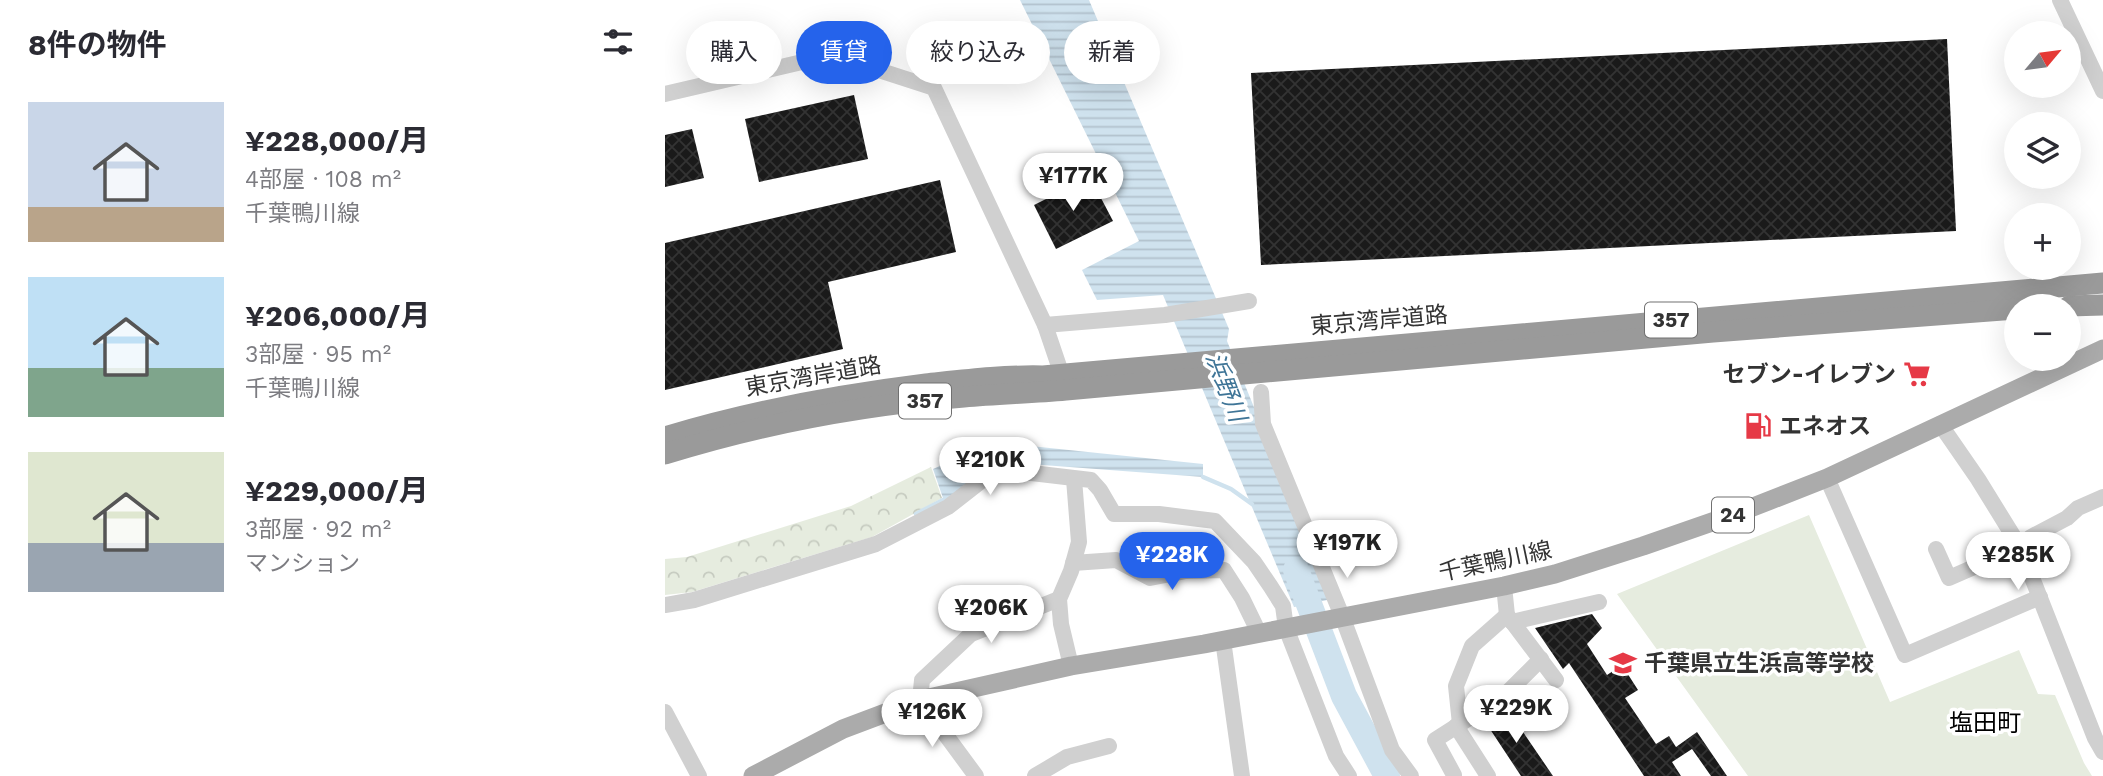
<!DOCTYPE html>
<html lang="ja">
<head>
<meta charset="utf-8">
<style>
  :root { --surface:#fff; --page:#f7f7f7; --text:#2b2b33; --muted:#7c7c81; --accent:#2563eb }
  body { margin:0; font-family:"Work Sans","Noto Sans JP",sans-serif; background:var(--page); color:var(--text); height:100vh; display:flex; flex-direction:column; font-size:26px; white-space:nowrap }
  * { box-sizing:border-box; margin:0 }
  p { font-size:23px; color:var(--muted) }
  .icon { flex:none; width:38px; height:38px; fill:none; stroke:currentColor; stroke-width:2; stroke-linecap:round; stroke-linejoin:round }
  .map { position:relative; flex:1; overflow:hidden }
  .side { display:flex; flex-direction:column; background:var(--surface); width:665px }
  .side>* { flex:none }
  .hud { position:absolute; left:21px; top:21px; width:665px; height:63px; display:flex; gap:14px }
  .needle { width:46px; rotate:61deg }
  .buttons { position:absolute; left:1339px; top:21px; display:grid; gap:14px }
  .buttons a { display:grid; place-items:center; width:77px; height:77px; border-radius:50%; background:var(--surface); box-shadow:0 7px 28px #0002; font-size:35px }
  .price { position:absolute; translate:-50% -60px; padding:0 16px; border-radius:24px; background:#fff; color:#222; font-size:23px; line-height:46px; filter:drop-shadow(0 2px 4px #0008) }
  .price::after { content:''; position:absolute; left:50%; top:42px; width:21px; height:16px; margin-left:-10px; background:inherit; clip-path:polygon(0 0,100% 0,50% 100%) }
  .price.on { background:var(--accent); color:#fff }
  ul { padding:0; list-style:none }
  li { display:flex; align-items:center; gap:21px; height:175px; padding:0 28px }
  li span { display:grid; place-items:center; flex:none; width:196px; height:140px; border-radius:0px; color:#555 }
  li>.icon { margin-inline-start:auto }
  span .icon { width:84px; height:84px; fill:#fffc; stroke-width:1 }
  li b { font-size:30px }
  h2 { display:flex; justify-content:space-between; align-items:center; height:84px; padding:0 28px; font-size:30px }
  .pill { padding:0 24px; border-radius:32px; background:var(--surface); box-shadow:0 7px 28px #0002; font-size:24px; line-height:63px }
  .pill.on { background:var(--accent); color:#fff }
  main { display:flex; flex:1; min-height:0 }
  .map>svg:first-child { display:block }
</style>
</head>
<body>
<main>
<section class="side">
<h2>8件の物件<svg class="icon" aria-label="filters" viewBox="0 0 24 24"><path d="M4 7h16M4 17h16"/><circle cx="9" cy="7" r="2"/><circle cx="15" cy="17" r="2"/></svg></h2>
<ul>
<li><span style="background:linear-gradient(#c9d6e8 75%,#b9a48a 0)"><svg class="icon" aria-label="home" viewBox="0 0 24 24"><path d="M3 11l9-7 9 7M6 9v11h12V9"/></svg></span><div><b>¥228,000/月</b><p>4部屋 · 108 m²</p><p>千葉鴨川線</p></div></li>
<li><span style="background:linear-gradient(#bfe0f5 65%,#7fa58c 0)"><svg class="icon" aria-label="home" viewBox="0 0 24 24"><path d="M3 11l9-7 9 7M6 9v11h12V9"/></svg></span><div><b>¥206,000/月</b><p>3部屋 · 95 m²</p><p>千葉鴨川線</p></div></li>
<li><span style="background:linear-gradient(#dfe7d0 65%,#9aa5b1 0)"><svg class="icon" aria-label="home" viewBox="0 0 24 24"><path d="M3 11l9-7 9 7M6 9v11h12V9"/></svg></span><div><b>¥229,000/月</b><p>3部屋 · 92 m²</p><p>マンション</p></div></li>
</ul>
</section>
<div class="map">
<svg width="1438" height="776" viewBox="0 0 1438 776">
  <defs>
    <pattern id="park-crowns" width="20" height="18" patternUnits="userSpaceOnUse" patternTransform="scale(1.75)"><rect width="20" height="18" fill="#e6ecdf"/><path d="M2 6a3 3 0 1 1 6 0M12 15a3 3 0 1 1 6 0" fill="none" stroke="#c6cbc0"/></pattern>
    <pattern id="water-rules" width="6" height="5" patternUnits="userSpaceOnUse" patternTransform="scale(1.75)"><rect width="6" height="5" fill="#cfe2ee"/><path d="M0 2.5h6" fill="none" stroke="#b2c2cd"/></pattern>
    <pattern id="building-cross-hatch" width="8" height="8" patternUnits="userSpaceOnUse" patternTransform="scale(1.75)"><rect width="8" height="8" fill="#1a1a1a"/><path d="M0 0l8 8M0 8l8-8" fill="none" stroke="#333"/></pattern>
  </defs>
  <rect width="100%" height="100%" fill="#fff"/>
  <!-- grass -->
  <path fill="#e6ecdf" d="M1144,515L1225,702L1354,650L1373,694L1390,695L1419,763L1427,776H1083L952,594Z"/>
  <!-- park -->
  <path fill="url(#park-crowns)" d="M266,467L277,498L207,537L27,592L0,595V559L22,557L186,506Z"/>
  <!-- water -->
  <g fill="url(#water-rules)">
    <path d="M355,0H424L564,329L562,341L667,599L629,607L498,295L432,300L417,270L474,241Z"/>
    <path d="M328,442L538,464V477L336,462L337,466L279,501L268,469Z"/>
  </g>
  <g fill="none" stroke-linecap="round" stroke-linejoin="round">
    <!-- stream -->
    <g stroke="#cfe2ee" stroke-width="4.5">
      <path d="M538,477L566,489L587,504"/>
      <path d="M251,514L278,500"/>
    </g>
    <!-- river -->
    <path stroke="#cfe2ee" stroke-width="26" d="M631,570L679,696L722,776"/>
  </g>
  <!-- building -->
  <g fill="url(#building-cross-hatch)">
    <path d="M1282,39L1291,231L596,265L586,73Z"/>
    <path d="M189,95L203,159L94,182L80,119Z"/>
    <path d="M27,129L39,178L0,187V135Z"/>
    <path d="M425,177L448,221L391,249L369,205Z"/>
    <path d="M275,180L291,252L163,282L178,349L0,390V243Z"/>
    <path d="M927,614L937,628L922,644L942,675L957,665L973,690L960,698L991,744L1004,736L1011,747L1032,732L1062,776H1046L1027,749L1007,762L1016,776H979L904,663L898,669L870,628Z"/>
    <path d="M841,706L856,729L888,776H856L819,720Z"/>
  </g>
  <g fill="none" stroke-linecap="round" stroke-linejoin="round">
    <!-- minor -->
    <g stroke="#d0d0d0" stroke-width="16">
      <path d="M1395,0L1438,91"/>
      <path d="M0,94L167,55L269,88L380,325L400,384"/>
      <path d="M380,325L500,315L584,301"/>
      <path d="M596,392L598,424L677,616L727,750L746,776"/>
      <path d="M1275,424L1313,479L1355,547L1430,738L1438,752"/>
      <path d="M1162,478L1240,655L1375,597"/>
      <path d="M1271,549L1284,578L1355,547L1366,537L1402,518L1413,508L1438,497"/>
      <path d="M408,563L451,560L485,578L521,571L559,570L577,598L594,633"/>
      <path d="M839,586L842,615L891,680"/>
      <path d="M0,605L29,600L211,544L283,507L324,475L342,471L358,472L426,480L435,490L449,514H494L550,521L589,562L606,587L618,606L621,628L671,756L684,776"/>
      <path d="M847,622L934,602"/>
      <path d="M558,640L577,776"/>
      <path d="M406,666L396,624L394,599L406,571L414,542L409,479"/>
      <path d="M0,712L34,776"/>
      <path d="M795,724L844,691L876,659"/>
      <path d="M791,726L823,776"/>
      <path d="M789,775L770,740L795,724L791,686L807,646L842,615"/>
      <path d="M311,776L255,700L257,680L306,634L394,599"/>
      <path d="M370,776L402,757L444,746"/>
    </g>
    <!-- major -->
    <path stroke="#ababab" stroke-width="19" d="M88,776L178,729L255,700L406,666L539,644L839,586L890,574L978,546L1070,514L1162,478L1438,349"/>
    <!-- highway -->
    <g stroke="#9a9a9a" stroke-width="21">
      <path d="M1404,306L1438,305"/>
      <path d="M0,437C86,411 172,395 261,384C299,380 339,375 378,376L1438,283"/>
      <path d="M0,454C97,424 198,405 299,397C333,394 367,393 401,390L1048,332L1351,309"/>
    </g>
  </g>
  <!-- icons -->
  <defs>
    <symbol id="supermarket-bare" viewBox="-9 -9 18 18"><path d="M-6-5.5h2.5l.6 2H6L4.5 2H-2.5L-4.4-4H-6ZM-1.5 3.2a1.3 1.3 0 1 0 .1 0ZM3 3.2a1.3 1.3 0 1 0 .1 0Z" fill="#e63946" stroke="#fff" stroke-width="2.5" paint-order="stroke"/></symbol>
    <symbol id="fuel-bare" viewBox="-9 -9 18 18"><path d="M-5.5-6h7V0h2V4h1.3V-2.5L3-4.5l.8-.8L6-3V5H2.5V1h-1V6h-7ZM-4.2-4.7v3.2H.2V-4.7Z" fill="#e63946" stroke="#fff" stroke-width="2.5" paint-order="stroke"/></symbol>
    <symbol id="school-bare" viewBox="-9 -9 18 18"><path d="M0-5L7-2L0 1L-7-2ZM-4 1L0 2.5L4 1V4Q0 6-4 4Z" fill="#e63946" stroke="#fff" stroke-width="2.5" paint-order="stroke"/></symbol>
  </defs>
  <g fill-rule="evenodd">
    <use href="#supermarket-bare" x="1233" y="355" width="38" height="38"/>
    <use href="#fuel-bare" x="1074" y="407" width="38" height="38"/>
    <use href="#school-bare" x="939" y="644" width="38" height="38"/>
  </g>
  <g text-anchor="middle" stroke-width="7" stroke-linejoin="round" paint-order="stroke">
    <!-- shield labels -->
    <g fill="#fff" stroke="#707070" stroke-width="2">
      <rect x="980" y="302.5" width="52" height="35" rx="5"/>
      <rect x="234" y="383.5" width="52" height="35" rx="5"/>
      <rect x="1047" y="497.5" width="42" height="35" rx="5"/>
    </g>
    <g font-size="21" font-weight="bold" fill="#333">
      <text x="1006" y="327">357</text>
      <text x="260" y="408">357</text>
      <text x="1068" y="522">24</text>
    </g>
    <!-- street labels -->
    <g font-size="23" fill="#333" stroke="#fff">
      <text transform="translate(714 320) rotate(-5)" y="8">東京湾岸道路</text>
      <text transform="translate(148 376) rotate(-10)" y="8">東京湾岸道路</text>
      <text transform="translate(830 561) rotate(-12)" y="8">千葉鴨川線</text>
    </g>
    <!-- poi labels -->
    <g font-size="23" font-weight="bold" fill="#333" stroke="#fff" text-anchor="start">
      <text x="1231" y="382" text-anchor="end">セブン-イレブン</text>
      <text x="1114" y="434">エネオス</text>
      <text x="979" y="671">千葉県立生浜高等学校</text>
    </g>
    <!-- water labels -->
    <g font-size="24" font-style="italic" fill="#3f7597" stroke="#fff">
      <text transform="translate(561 387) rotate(69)" y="8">浜野川</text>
    </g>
    <!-- neighbourhood labels -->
    <g font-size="24" fill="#000" stroke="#fff">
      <text x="1320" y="731">塩田町</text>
    </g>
  </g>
</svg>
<div class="buttons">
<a><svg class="needle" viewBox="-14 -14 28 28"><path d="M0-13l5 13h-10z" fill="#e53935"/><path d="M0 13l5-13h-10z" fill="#7c7c81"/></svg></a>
<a><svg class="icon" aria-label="layers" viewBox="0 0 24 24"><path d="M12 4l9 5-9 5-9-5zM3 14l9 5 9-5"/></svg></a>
<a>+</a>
<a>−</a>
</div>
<b class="price" style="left:408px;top:213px">¥177K</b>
<b class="price" style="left:325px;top:497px">¥210K</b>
<b class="price" style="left:682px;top:580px">¥197K</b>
<b class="price on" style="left:507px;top:592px">¥228K</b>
<b class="price" style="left:1353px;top:592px">¥285K</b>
<b class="price" style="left:326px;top:645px">¥206K</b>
<b class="price" style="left:851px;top:745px">¥229K</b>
<b class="price" style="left:267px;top:749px">¥126K</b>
<div class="hud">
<a class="pill">購入</a>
<a class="pill on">賃貸</a>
<a class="pill">絞り込み</a>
<a class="pill">新着</a>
</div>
</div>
</main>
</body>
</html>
